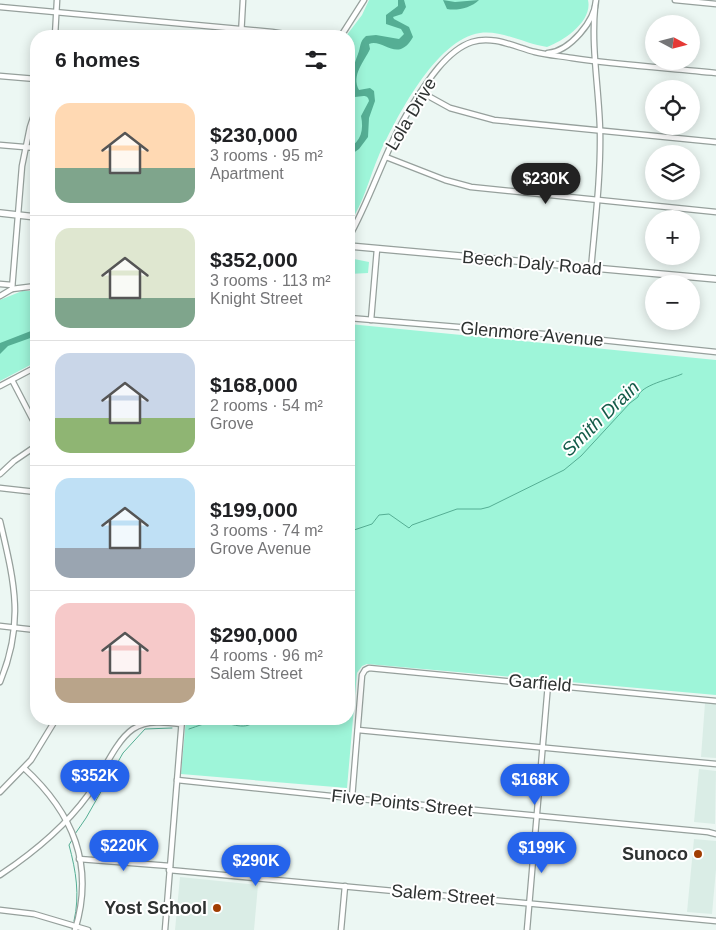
<!DOCTYPE html>
<html lang="en">
<head>
<meta charset="utf-8">
<style>
  :root { --surface:#fff; --page:#f6f6f6; --text:#202124; --muted:#757577; --line:#e0e0e0; --accent:#2563eb }
  body { margin:0; font-family:Arial,sans-serif; background:var(--page); color:var(--text); height:100vh; display:flex; flex-direction:column; font-size:19px; white-space:nowrap }
  * { box-sizing:border-box; margin:0 }
  p { font-size:16px; color:var(--muted) }
  .icon { flex:none; width:28px; height:28px; fill:none; stroke:currentColor; stroke-width:2; stroke-linecap:round; stroke-linejoin:round }
  .map { position:relative; flex:1; overflow:hidden }
  .drawer { position:absolute; left:30px; top:30px; width:325px; height:695px; display:flex; flex-direction:column; background:var(--surface); border-radius:20px; box-shadow:0 2px 12px #0003 }
  .drawer>* { flex:none }
  .needle { width:32px; rotate:97deg }
  .buttons { position:absolute; left:645px; top:15px; display:grid; gap:10px }
  .buttons a { display:grid; place-items:center; width:55px; height:55px; border-radius:50%; background:var(--surface); box-shadow:0 2px 12px #0003; font-size:25px }
  .price { position:absolute; translate:-50% -42px; padding:0 11px; border-radius:18px; background:var(--accent); color:#fff; font-size:16px; line-height:32px; filter:drop-shadow(0 1px 2px #0008) }
  .price::after { content:''; position:absolute; left:50%; top:30px; width:15px; height:11px; margin-left:-8px; background:inherit; clip-path:polygon(0 0,100% 0,50% 100%) }
  .price.active { background:#222; color:#fff }
  ul { padding:0; list-style:none }
  li { display:flex; align-items:center; gap:15px; height:125px; padding:0 25px }
  li+li { border-top:1px solid var(--line) }
  li span { display:grid; place-items:center; flex:none; width:140px; height:100px; border-radius:15px; color:#555 }
  li>.icon { margin-inline-start:auto }
  span .icon { width:60px; height:60px; fill:#fffc; stroke-width:1 }
  li b { font-size:21px }
  h2 { display:flex; justify-content:space-between; align-items:center; height:60px; padding:0 25px; font-size:21px }
  .map>svg:first-child { display:block }
</style>
</head>
<body>
<div class="map">
<svg width="716" height="930" viewBox="0 0 716 930">
  <rect width="100%" height="100%" fill="#ecf7f3"/>
  <!-- built -->
  <g fill="#daede6">
    <path d="M705,703L716,704V758L701,757Z"/>
    <path d="M699,769L716,771L715,824L694,822Z"/>
    <path d="M694,839L716,841V869L712,914L687,912Z"/>
    <path d="M180,877L258,885L254,930H175Z"/>
  </g>
  <!-- green -->
  <g fill="#9ef5d9">
    <path d="M369,0H588C593,21 564,41 547,47C525,44 502,30 480,33C436,39 396,118 379,155C369,178 364,203 349,224V36H346L362,15Z"/>
    <path d="M349,258L369,262L368,273L349,274Z"/>
    <path d="M22,291H36V362L0,381V300Z"/>
    <path d="M349,324L716,360V695L367,664L362,666L357,673L347,788L181,774L186,719H349Z"/>
  </g>
  <!-- water -->
  <g fill="#55ae94">
    <path d="M398,0H404L406,7L402,14L393,17L394,19L409,27L413,37C398,64 383,38 369,44L370,49C364,62 351,75 359,90L370,88L374,91L375,101L369,118L368,137L359,149L349,156V148C361,141 364,130 361,116L369,101C368,93 360,97 355,97L350,93C350,79 353,67 358,54C361,47 359,42 366,36L376,35L399,39L404,34L401,29L386,24V15L398,6Z"/>
    <path d="M443,0L455,2L479,0C471,8 457,11 447,9Z"/>
    <path d="M36,329V336L8,346L0,354V343Z"/>
  </g>
  <g fill="none" stroke-linecap="round" stroke-linejoin="round">
    <!-- stream -->
    <g stroke="#55ae94" stroke-width="1">
      <path d="M349,536L354,530L372,524L379,515L389,514L409,528L412,525L457,509H481L489,507L564,470L581,456L630,403L638,397C640,385 671,379 682,374"/>
      <path d="M189,729C198,726 207,722 216,722C231,722 246,733 257,719"/>
      <path d="M75,834L86,818L123,753L145,729L172,728"/>
      <path d="M72,840L69,845C76,871 80,895 74,921"/>
    </g>
    <defs>
      <g id="street">
        <path d="M675,0L716,4"/>
        <path d="M0,7L272,32L298,36"/>
        <path d="M55,36L57,0"/>
        <path d="M241,36L243,0"/>
        <path d="M341,36L364,0"/>
        <path d="M548,53C570,51 595,21 596,0"/>
        <path d="M0,76L36,79"/>
        <path d="M421,92L450,108L494,120L716,142"/>
        <path d="M0,145L36,148"/>
        <path d="M386,157L445,180L471,187L716,212"/>
        <path d="M349,237C373,194 386,146 413,104C426,83 447,50 472,42C493,35 515,47 535,52C547,55 560,56 572,58C620,65 668,68 716,73"/>
        <path d="M591,269C595,223 601,176 600,130C599,89 591,48 595,7"/>
        <path d="M0,284L12,285"/>
        <path d="M12,289L22,166L30,127L36,109"/>
        <path d="M0,296L12,289L36,286"/>
        <path d="M349,318L544,334L716,352"/>
        <path d="M371,320L377,249"/>
        <path d="M12,380L36,426"/>
        <path d="M0,386L36,367"/>
        <path d="M0,474L14,461L36,446"/>
        <path d="M0,488L36,492"/>
        <path d="M0,521C14,581 25,622 0,682"/>
        <path d="M0,626L36,630"/>
        <path d="M358,730L716,764"/>
        <path d="M24,768C73,813 95,865 75,930"/>
        <path d="M177,780L360,799L708,832L716,834"/>
        <path d="M0,792L31,760L56,719"/>
        <path d="M352,798L362,675L365,670L369,668L716,701"/>
        <path d="M79,859L170,866"/>
        <path d="M169,870L716,921"/>
        <path d="M0,875C33,853 64,828 88,795C101,777 115,741 133,729C147,720 165,722 181,724"/>
        <path d="M0,910L34,914L88,930"/>
        <path d="M165,930L182,719"/>
        <path d="M341,930L345,886"/>
        <path d="M527,930L548,684"/>
      </g>
      <g id="secondary">
        <path d="M0,213L36,217"/>
        <path d="M349,246L716,279"/>
      </g>
    </defs>
    <!-- street casing -->
    <use href="#street" stroke="#96a09c" stroke-width="7"/>
    <!-- secondary casing -->
    <use href="#secondary" stroke="#96a09c" stroke-width="8"/>
    <!-- street -->
    <use href="#street" stroke="#fff" stroke-width="4.5"/>
    <!-- secondary -->
    <use href="#secondary" stroke="#fff" stroke-width="5.5"/>
  </g>
  <!-- markers -->
  <g fill="#a13e02" stroke="#fff" stroke-width="2">
    <circle cx="698" cy="854" r="5"/>
    <circle cx="217" cy="908" r="5"/>
  </g>
  <g text-anchor="middle" stroke-width="4" stroke-linejoin="round" paint-order="stroke">
    <!-- street labels -->
    <g font-size="18" fill="#2e3231" stroke="#fff">
      <text transform="translate(411 114) rotate(-59)" y="6">Lola Drive</text>
      <text transform="translate(532 263) rotate(5)" y="6">Beech Daly Road</text>
      <text transform="translate(532 334) rotate(5)" y="6">Glenmore Avenue</text>
      <text transform="translate(540 683) rotate(5)" y="6">Garfield</text>
      <text transform="translate(402 803) rotate(6)" y="6">Five Points Street</text>
      <text transform="translate(443 895) rotate(5)" y="6">Salem Street</text>
    </g>
    <!-- poi labels -->
    <g font-size="18" font-weight="bold" fill="#2e3231" stroke="#fff" text-anchor="end">
      <text x="688" y="860">Sunoco</text>
      <text x="207" y="914">Yost School</text>
    </g>
    <!-- water labels -->
    <g font-size="19" font-style="italic" fill="#145c49" stroke="#fff">
      <text transform="translate(600 418) rotate(-44)" y="7">Smith Drain</text>
    </g>
  </g>
</svg>
<div class="buttons">
<a><svg class="needle" viewBox="-14 -14 28 28"><path d="M0-13l5 13h-10z" fill="#e53935"/><path d="M0 13l5-13h-10z" fill="#757577"/></svg></a>
<a><svg class="icon" aria-label="locate" viewBox="0 0 24 24"><circle cx="12" cy="12" r="6"/><path d="M12 2v4M12 18v4M2 12h4M18 12h4"/></svg></a>
<a><svg class="icon" aria-label="layers" viewBox="0 0 24 24"><path d="M12 4l9 5-9 5-9-5zM3 14l9 5 9-5"/></svg></a>
<a>+</a>
<a>−</a>
</div>
<b class="price active" style="left:546px;top:205px">$230K</b>
<b class="price" style="left:95px;top:802px">$352K</b>
<b class="price" style="left:535px;top:806px">$168K</b>
<b class="price" style="left:124px;top:872px">$220K</b>
<b class="price" style="left:542px;top:874px">$199K</b>
<b class="price" style="left:256px;top:887px">$290K</b>
<section class="drawer">
<h2>6 homes<svg class="icon" aria-label="filters" viewBox="0 0 24 24"><path d="M4 7h16M4 17h16"/><circle cx="9" cy="7" r="2"/><circle cx="15" cy="17" r="2"/></svg></h2>
<ul>
<li><span style="background:linear-gradient(#ffd9b3 65%,#7fa58c 0)"><svg class="icon" aria-label="home" viewBox="0 0 24 24"><path d="M3 11l9-7 9 7M6 9v11h12V9"/></svg></span><div><b>$230,000</b><p>3 rooms · 95 m²</p><p>Apartment</p></div></li>
<li><span style="background:linear-gradient(#dfe7d0 70%,#7fa58c 0)"><svg class="icon" aria-label="home" viewBox="0 0 24 24"><path d="M3 11l9-7 9 7M6 9v11h12V9"/></svg></span><div><b>$352,000</b><p>3 rooms · 113 m²</p><p>Knight Street</p></div></li>
<li><span style="background:linear-gradient(#c9d6e8 65%,#8fb573 0)"><svg class="icon" aria-label="home" viewBox="0 0 24 24"><path d="M3 11l9-7 9 7M6 9v11h12V9"/></svg></span><div><b>$168,000</b><p>2 rooms · 54 m²</p><p>Grove</p></div></li>
<li><span style="background:linear-gradient(#bfe0f5 70%,#9aa5b1 0)"><svg class="icon" aria-label="home" viewBox="0 0 24 24"><path d="M3 11l9-7 9 7M6 9v11h12V9"/></svg></span><div><b>$199,000</b><p>3 rooms · 74 m²</p><p>Grove Avenue</p></div></li>
<li><span style="background:linear-gradient(#f6c9c9 75%,#b9a48a 0)"><svg class="icon" aria-label="home" viewBox="0 0 24 24"><path d="M3 11l9-7 9 7M6 9v11h12V9"/></svg></span><div><b>$290,000</b><p>4 rooms · 96 m²</p><p>Salem Street</p></div></li>
</ul>
</section>
</div>
</body>
</html>
